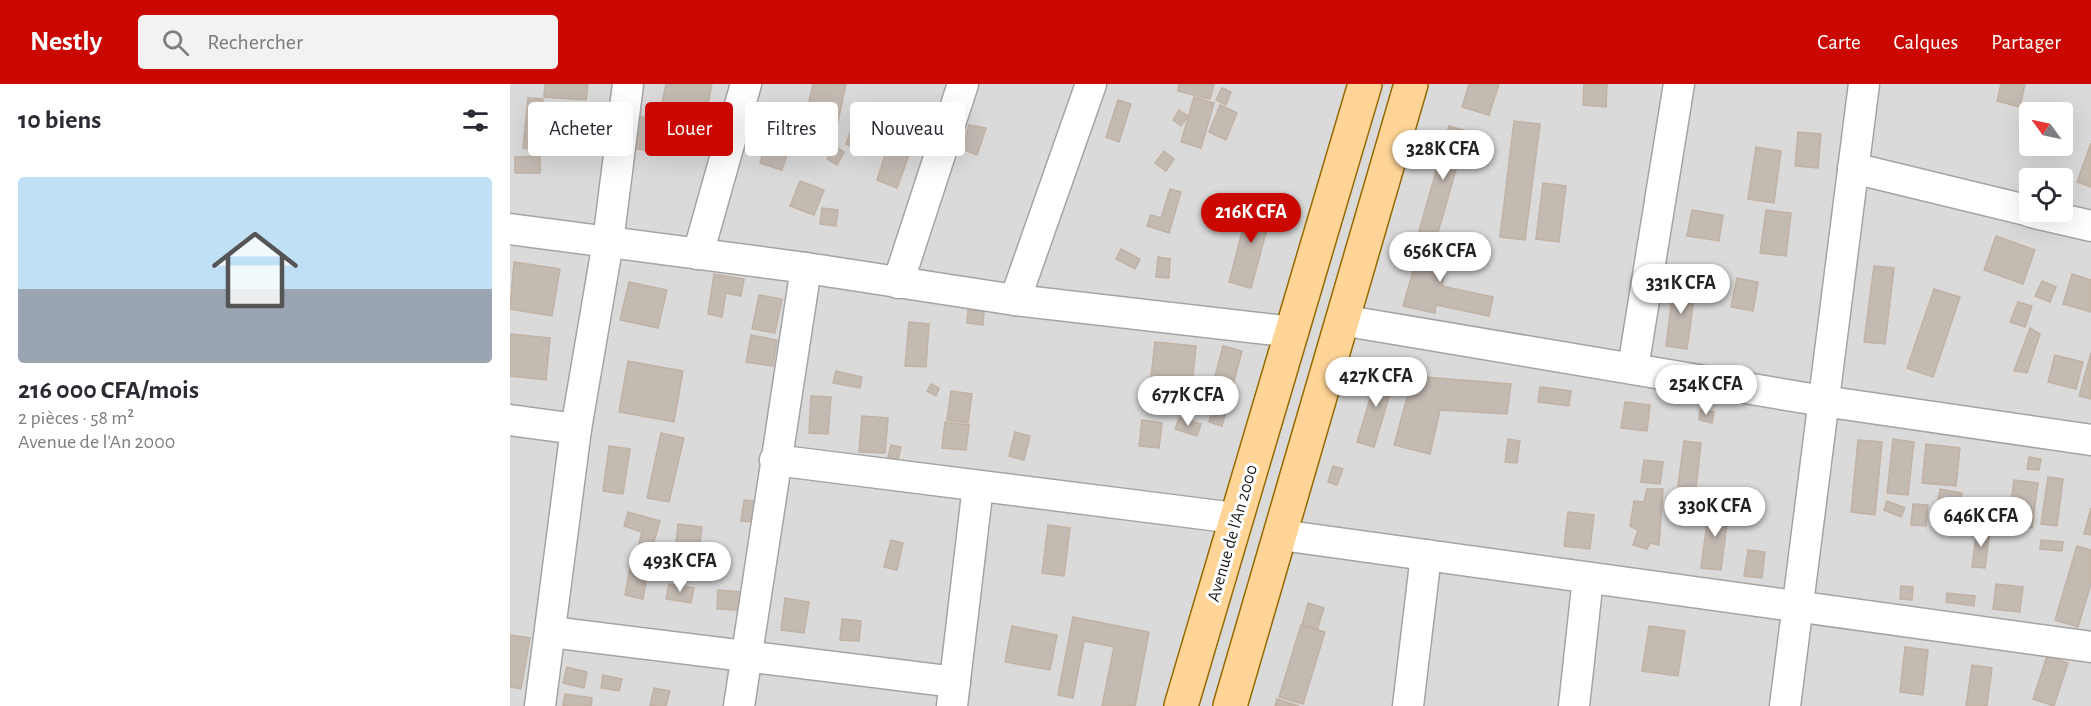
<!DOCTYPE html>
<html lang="fr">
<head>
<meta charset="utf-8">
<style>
  :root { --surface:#fff; --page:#f2f2f3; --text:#2b2b33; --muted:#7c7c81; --line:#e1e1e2; --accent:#ca0700 }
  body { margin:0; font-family:"Alegreya Sans",sans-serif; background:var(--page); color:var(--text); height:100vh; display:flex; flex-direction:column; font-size:22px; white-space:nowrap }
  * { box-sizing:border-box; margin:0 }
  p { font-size:20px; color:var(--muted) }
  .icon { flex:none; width:33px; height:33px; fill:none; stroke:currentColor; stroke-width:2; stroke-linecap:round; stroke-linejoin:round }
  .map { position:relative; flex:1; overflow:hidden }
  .drawer { display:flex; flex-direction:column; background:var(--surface); width:510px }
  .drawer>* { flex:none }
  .hud { position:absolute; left:18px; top:18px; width:570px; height:54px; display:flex; gap:12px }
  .needle { width:39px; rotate:303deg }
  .buttons { position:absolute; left:1509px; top:18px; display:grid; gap:12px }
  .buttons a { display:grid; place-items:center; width:54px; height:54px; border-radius:6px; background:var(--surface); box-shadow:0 6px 24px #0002; font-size:30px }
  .price { position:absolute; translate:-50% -51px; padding:0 14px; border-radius:21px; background:#fff; color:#222; font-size:20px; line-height:39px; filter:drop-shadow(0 2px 3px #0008) }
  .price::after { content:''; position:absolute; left:50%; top:36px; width:18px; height:14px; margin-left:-9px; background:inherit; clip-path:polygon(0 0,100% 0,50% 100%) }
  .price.current { background:var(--accent); color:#fff }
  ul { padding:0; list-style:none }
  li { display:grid; align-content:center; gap:12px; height:318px; padding:0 18px }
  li+li { border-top:2px solid var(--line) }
  li span { display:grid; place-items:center; height:186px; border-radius:6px; color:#555 }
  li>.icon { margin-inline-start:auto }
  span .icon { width:108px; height:108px; fill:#fffc; stroke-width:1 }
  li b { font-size:26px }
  h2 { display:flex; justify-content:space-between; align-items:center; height:72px; padding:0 18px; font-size:26px }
  .tag { padding:0 21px; border-radius:6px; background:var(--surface); box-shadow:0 6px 24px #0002; font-size:21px; line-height:54px }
  .tag.current { background:var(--accent); color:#fff }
  header { display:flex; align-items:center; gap:36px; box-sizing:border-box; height:84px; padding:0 30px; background:var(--accent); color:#fff }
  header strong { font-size:28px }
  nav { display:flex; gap:33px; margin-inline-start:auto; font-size:21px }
  .search { width:420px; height:54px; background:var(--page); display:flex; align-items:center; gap:15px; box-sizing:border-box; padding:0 21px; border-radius:6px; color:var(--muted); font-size:22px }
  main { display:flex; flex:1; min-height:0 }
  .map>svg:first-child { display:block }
</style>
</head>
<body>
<header>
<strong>Nestly</strong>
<div class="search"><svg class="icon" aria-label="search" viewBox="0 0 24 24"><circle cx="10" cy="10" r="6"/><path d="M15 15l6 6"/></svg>Rechercher</div>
<nav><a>Carte</a><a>Calques</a><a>Partager</a></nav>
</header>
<main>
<section class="drawer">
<h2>10 biens<svg class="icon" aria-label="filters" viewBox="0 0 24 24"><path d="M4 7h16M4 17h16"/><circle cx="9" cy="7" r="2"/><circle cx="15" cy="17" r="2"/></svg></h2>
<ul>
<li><span style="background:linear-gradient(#bfe0f5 60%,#9aa5b1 0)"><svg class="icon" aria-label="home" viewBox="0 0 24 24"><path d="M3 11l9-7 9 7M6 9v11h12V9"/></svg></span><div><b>216 000 CFA/mois</b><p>2 pièces · 58 m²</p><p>Avenue de l'An 2000</p></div></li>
</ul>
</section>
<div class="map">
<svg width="1581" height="622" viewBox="0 0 1581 622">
  <rect width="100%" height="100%" fill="#efebe2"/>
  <!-- residential -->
  <path fill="#dbdada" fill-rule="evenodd" d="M0,0H1581V622H0ZM1520,28H1552V62H1520ZM1520,94H1552V128H1520Z"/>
  <!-- building -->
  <g fill="#c3bab2" stroke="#c1b2a4" stroke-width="1.5">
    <path d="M35,0H78L76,16L34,13Z"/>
    <path d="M156,0H202L196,28L152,19Z"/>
    <path d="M303,0H336L326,46L294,39Z"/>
    <path d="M669,0H704L700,15L668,7Z"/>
    <path d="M959,0H989L979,31L952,23Z"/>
    <path d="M1074,0H1097L1096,23L1073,21Z"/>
    <path d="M1491,0H1515L1510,23L1487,17Z"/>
    <path d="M712,4L721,8L716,21L706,16Z"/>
    <path d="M684,13L704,19L691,64L671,58Z"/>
    <path d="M18,14L33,15L28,66L13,64Z"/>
    <path d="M608,16L621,20L609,58L596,53Z"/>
    <path d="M710,21L727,29L716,56L699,48Z"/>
    <path d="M669,26L678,32L671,42L663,36Z"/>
    <path d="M126,31L146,36L138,67L118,63Z"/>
    <path d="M60,36L80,38L78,56L58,54Z"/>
    <path d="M1004,37L1030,40L1015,156L990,153Z"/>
    <path d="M262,40L285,48L272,86L250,79Z"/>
    <path d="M459,41L476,44L467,71L452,65Z"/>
    <path d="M939,42L957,47L927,152L909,147Z"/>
    <path d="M1288,48L1311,50L1308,84L1285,82Z"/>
    <path d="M340,49L348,51L344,63L336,60Z"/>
    <path d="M356,49L377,56L372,70L351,63Z"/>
    <path d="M1581,59V103L1567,98Z"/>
    <path d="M325,62L334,68L327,81L317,75Z"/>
    <path d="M378,62L400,68L387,104L367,96Z"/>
    <path d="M1246,63L1271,67L1264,119L1238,115Z"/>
    <path d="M654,67L664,75L656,87L645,79Z"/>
    <path d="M30,72V89H5V73Z"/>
    <path d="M290,97L314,106L304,131L280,122Z"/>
    <path d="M1033,99L1056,102L1049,158L1026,155Z"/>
    <path d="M660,105L671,108L659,149L637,142L641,131L651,134Z"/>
    <path d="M740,117L763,123L741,204L719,198Z"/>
    <path d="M312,124L328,126L326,142L310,140Z"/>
    <path d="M1182,126L1213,131L1209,157L1177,152Z"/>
    <path d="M1256,126L1281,129L1276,172L1250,169Z"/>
    <path d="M913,152L942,156L932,202L983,213L979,232L926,221L925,229L893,222Z"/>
    <path d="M1486,152L1525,166L1513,200L1474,186Z"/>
    <path d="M611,165L630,175L625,185L606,175Z"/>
    <path d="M944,169L952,172L949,184H940Z"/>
    <path d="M648,173L660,175L659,194L646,193Z"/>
    <path d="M4,178L50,185L42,232L0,225Z"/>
    <path d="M1364,182L1384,184L1375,260L1354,258Z"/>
    <path d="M204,190L234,195L231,212L216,209L212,233L198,230Z"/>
    <path d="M1562,190L1581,196V228L1553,220Z"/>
    <path d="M1227,194L1248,198L1243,227L1221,223Z"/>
    <path d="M1532,197L1546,203L1540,218L1525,212Z"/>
    <path d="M119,198L157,206L148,244L110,236Z"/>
    <path d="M1164,198L1186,201L1177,265L1156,262Z"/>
    <path d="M1424,205L1450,213L1423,293L1397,284Z"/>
    <path d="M249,211L272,215L265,249L242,245Z"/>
    <path d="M1508,218L1522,222L1515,243L1500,238Z"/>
    <path d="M458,226L474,227L473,241L457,239Z"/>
    <path d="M399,238L419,240L416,283L395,282Z"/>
    <path d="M1520,244L1530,250L1517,289L1504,287Z"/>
    <path d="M0,250L40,254L36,296L0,292Z"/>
    <path d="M241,251L267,256L263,282L236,278Z"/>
    <path d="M645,258L686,262L679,331L637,327Z"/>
    <path d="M713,262L732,267L712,342L699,338L702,328L696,326Z"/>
    <path d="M1581,269V315L1569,312Z"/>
    <path d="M1545,271L1573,278L1566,305L1538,298Z"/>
    <path d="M118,277L173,287L164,338L109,328Z"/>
    <path d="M869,285L886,290L864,363L847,358Z"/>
    <path d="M326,287L352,293L350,304L323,299Z"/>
    <path d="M903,292L1001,300L997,330L930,326L920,370L884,361Z"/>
    <path d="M421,300L429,304L426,312L417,307Z"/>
    <path d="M1030,303L1061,307L1059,322L1028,318Z"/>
    <path d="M441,307L462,310L458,339L437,336Z"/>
    <path d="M301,312L321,313L318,350L299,349Z"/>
    <path d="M1115,318L1140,321L1137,347L1111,344Z"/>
    <path d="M1190,326L1204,328L1202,339L1189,336Z"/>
    <path d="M352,332L378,334L375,369L349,368Z"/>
    <path d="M669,334L691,340L687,352L665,345Z"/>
    <path d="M632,336L652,339L649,364L629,362Z"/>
    <path d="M435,338L459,341L456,366L432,364Z"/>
    <path d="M505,348L520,352L514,376L499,372Z"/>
    <path d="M151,349L174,354L159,418L137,414Z"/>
    <path d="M998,355L1010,357L1007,379L995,378Z"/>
    <path d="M1383,355L1404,358L1398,411L1377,409Z"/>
    <path d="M1348,356L1372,358L1365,431L1341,428Z"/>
    <path d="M1174,357L1191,359L1186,404L1168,402Z"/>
    <path d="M1416,360L1450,364L1446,402L1412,399Z"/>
    <path d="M381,361L391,363L388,376L378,373Z"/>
    <path d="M99,362L120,365L113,410L93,407Z"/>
    <path d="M1519,373L1531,375L1529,386L1517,385Z"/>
    <path d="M1134,376L1153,378L1150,400L1131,398Z"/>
    <path d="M823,382L833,385L827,401L818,398Z"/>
    <path d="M1538,393L1553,395L1547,442L1531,440Z"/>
    <path d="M1504,396L1528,399L1522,444L1498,441Z"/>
    <path d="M1137,405H1153L1149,461L1140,459L1137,465L1123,461L1128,446L1120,442L1124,417L1134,418Z"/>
    <path d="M1430,405L1452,409L1445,447L1423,443Z"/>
    <path d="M234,416L246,417L244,438L231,437Z"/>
    <path d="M1377,417L1395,424L1391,433L1374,426Z"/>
    <path d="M1403,420L1418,421L1416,442L1401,441Z"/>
    <path d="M1199,423L1219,425L1211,486L1191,484Z"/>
    <path d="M1581,424V451L1574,450Z"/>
    <path d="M118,428L150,437L139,475L126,471L132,448L114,442Z"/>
    <path d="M1058,428L1084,431L1080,465L1054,462Z"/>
    <path d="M168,440L192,443L187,481L164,479Z"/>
    <path d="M538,441L560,444L554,492L532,489Z"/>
    <path d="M1467,444L1480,446L1475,484L1462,483Z"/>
    <path d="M381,456L393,459L387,486L374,483Z"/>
    <path d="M1531,456L1553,458L1552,467L1530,465Z"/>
    <path d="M1567,462L1581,466V500L1568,543L1545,536Z"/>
    <path d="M1238,466L1255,468L1252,494L1234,492Z"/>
    <path d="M121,478L139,481L133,515L115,511Z"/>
    <path d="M159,500L184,504L181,519L156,515Z"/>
    <path d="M1486,500L1513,503L1510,528L1483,525Z"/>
    <path d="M1391,502L1403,503L1402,516L1390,515Z"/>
    <path d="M208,506L231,508L229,526L207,525Z"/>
    <path d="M1437,509L1465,512L1464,522L1436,518Z"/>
    <path d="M275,514L299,518L294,549L271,546Z"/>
    <path d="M798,519L814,524L807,546L792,541Z"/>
    <path d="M563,533L639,548L625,622H592L604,563L574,557L563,614L548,611Z"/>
    <path d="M332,535L351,537L349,557L330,556Z"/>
    <path d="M791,541L815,548L793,620L769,613Z"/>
    <path d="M502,542L547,551L540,586L495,578Z"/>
    <path d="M1139,542L1175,547L1168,592L1132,587Z"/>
    <path d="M0,551L20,554L11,605L0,603Z"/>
    <path d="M1395,563L1418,566L1413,611L1390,608Z"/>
    <path d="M1537,572L1558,579L1544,622L1523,615Z"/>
    <path d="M1462,581L1482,584L1477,622H1456Z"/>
    <path d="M57,583L77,588L74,604L53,599Z"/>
    <path d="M93,591L112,595L109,607L91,604Z"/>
    <path d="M144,604L160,607L156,622H140Z"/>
    <path d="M55,610L82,614L81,622H53Z"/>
    <path d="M767,615L789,622H765Z"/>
  </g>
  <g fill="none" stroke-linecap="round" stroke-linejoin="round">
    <defs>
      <g id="minor">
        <path d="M1343,84L1520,127"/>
        <path d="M1521,128L1581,142"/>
        <path d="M0,145L296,184L505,216L783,248"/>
        <path d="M188,170L236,0"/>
        <path d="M388,199L453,0"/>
        <path d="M505,216L581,0"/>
        <path d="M831,236L1313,317L1581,356"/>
        <path d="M1123,284L1169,0"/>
        <path d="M0,336L66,345"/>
        <path d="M265,376L725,434"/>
        <path d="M771,451L1581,563"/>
        <path d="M41,548L445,598"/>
        <path d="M30,622L66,345L98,158L118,0"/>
        <path d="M229,622L296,184"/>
        <path d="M442,622L468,402"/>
        <path d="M898,622L916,471"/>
        <path d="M1064,622L1078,494"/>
        <path d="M1275,622L1354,0"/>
      </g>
      <g id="major">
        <path d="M671,622L855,0"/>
        <path d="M720,622L901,0"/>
      </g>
    </defs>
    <!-- minor casing -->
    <use href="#minor" stroke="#a4a4a4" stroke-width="33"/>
    <!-- major casing -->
    <use href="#major" stroke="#966900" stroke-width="36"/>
    <!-- minor -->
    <use href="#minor" stroke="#fff" stroke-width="30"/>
    <!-- major -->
    <use href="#major" stroke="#ffd597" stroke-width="33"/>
  </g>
  <g text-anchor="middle" stroke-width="6" stroke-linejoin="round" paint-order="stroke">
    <!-- street labels -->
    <g font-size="18" fill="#1d1d1d" stroke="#fff">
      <text transform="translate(722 449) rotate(-74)" y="6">Avenue de l'An 2000</text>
    </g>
  </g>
</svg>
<div class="buttons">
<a><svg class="needle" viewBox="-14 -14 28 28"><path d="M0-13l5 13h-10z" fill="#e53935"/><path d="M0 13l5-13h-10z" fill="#7c7c81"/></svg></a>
<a><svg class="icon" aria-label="locate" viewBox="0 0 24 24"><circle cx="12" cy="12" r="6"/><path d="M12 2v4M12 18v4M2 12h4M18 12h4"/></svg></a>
</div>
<b class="price" style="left:933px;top:97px">328K CFA</b>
<b class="price current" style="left:741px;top:160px">216K CFA</b>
<b class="price" style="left:930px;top:199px">656K CFA</b>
<b class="price" style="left:1171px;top:231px">331K CFA</b>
<b class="price" style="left:866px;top:324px">427K CFA</b>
<b class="price" style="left:1196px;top:332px">254K CFA</b>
<b class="price" style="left:678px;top:343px">677K CFA</b>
<b class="price" style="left:1205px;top:454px">330K CFA</b>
<b class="price" style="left:1471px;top:464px">646K CFA</b>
<b class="price" style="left:170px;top:509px">493K CFA</b>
<div class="hud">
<a class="tag">Acheter</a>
<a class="tag current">Louer</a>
<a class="tag">Filtres</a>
<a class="tag">Nouveau</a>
</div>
</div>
</main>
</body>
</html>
